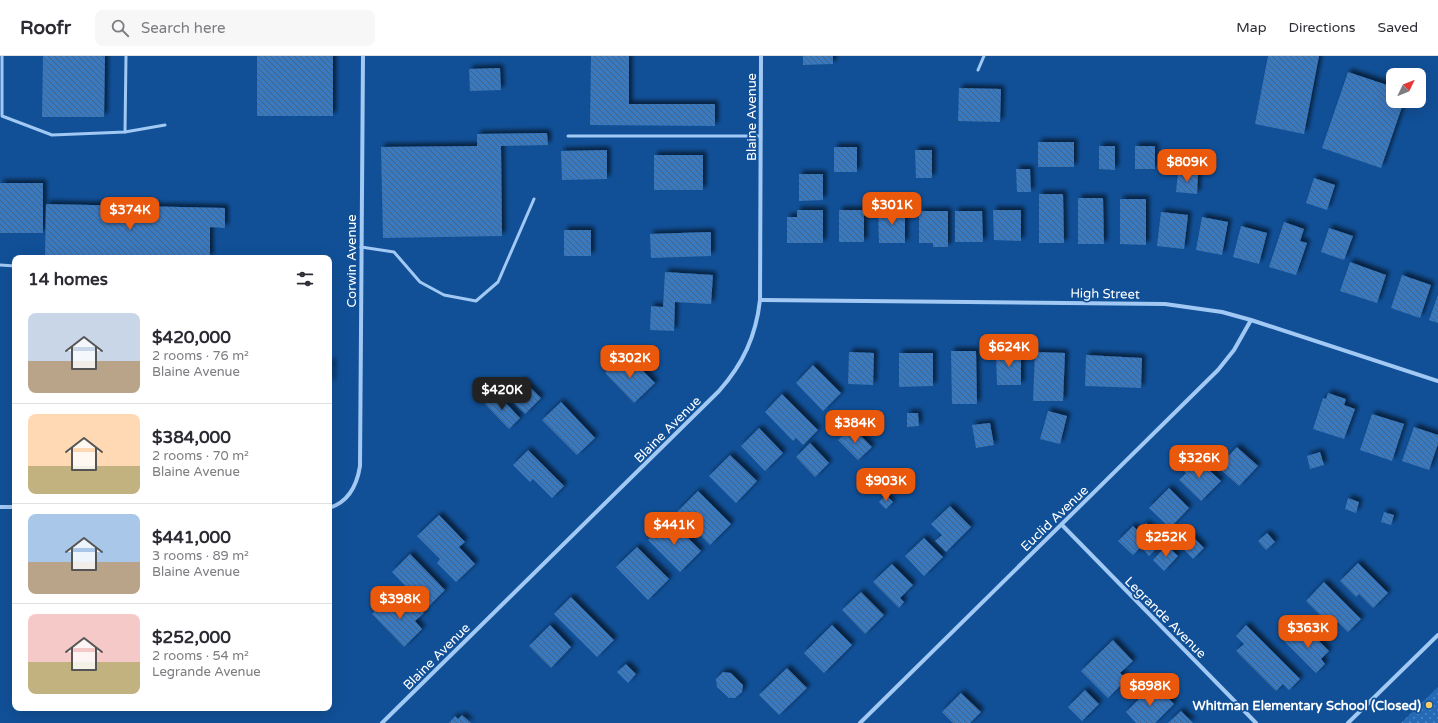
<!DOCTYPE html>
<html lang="en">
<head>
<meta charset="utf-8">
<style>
  :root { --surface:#fff; --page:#f7f7f7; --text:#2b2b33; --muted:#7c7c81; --line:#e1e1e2; --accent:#ea580c }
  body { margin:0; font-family:"Varela Round",sans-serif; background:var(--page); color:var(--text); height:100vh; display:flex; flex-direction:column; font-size:15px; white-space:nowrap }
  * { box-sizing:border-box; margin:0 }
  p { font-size:13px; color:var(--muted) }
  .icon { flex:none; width:22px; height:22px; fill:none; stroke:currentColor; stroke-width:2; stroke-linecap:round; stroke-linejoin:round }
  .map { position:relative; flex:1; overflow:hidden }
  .sheet { position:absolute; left:12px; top:199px; width:320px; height:456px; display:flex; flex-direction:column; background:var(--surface); border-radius:8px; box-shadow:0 4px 16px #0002 }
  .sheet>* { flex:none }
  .needle { width:26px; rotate:47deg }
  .buttons { position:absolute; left:1386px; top:12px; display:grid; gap:8px }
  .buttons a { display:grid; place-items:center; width:40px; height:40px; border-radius:8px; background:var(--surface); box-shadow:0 4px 16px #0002; font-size:20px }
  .price { position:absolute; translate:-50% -34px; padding:0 9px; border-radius:8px; background:var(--accent); color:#fff; font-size:13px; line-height:26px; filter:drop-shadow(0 1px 2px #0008) }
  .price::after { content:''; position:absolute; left:50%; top:24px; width:12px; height:9px; margin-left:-6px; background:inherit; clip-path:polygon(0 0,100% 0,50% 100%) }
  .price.on { background:#222; color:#fff }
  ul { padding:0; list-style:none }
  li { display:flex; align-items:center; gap:12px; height:100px; padding:0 16px }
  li+li { border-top:1px solid var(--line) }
  li span { display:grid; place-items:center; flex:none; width:112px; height:80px; border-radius:8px; color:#555 }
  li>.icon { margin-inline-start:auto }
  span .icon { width:48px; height:48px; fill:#fffc; stroke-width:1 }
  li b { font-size:17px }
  h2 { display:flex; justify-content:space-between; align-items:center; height:48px; padding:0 16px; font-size:17px }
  header { display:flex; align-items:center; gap:24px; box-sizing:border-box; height:56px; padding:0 20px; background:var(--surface); border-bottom:1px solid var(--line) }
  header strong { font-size:19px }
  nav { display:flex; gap:22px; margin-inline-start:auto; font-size:14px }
  .search { width:280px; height:36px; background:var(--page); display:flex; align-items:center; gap:10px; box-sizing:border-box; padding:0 14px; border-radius:8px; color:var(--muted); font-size:15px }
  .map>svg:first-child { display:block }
</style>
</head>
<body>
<header>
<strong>Roofr</strong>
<div class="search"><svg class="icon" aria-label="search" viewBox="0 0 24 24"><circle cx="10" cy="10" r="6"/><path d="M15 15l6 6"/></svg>Search here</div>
<nav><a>Map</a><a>Directions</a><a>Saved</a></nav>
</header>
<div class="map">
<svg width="1438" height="667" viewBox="0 0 1438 667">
  <defs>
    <pattern id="park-dots" width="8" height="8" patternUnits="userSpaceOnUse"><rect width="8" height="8" fill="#246ab6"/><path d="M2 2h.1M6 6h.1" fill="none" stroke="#5088c5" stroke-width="1.8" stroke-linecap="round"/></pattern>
    <pattern id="building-back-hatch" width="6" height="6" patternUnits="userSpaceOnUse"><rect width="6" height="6" fill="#3a79bf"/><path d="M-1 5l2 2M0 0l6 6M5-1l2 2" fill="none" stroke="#436286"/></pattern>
    <filter id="shadow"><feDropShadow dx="3.5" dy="-3.5" stdDeviation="2" flood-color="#0009"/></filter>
  </defs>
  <rect width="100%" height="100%" fill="#115097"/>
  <!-- park -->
  <path fill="url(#park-dots)" d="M1438,631V667H1401Z"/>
  <!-- building -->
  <g fill="url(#building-back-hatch)" filter="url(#shadow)">
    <path d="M43,0H105L104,61H42Z"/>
    <rect x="257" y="0" width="76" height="60"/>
    <path d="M591,0H629V48H715V70L590,69Z"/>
    <path d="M803,0H833V8L803,9Z"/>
    <path d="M1268,0H1319L1304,78L1255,68Z"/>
    <path d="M500,12L501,34L470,35L469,13Z"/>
    <path d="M1348,16L1393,31V45H1404L1381,112L1322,92Z"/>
    <path d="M959,32L1001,33L1000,66L958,65Z"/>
    <path d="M547,77L548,89L501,90L502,180L383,182L381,91L477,90V78Z"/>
    <rect x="1038" y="86" width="36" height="25"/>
    <path d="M1099,90H1115V114L1099,113Z"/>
    <rect x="1135" y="90" width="20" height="23"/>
    <rect x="834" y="91" width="23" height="25"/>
    <path d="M607,94V123L562,124L561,95Z"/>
    <path d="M915,94H932V122H916Z"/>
    <rect x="654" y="99" width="49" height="35"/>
    <path d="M1016,113H1030L1031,136H1017Z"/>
    <path d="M1178,116L1198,117L1197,138L1176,136Z"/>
    <path d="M799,118H823V144L799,145Z"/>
    <path d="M1314,122L1335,129L1327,154L1306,147Z"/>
    <rect x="0" y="127" width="43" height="50"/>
    <path d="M1039,138H1063L1064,187H1039Z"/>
    <path d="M1078,142H1103L1104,188H1078Z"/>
    <path d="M1120,143H1146V189L1120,188Z"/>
    <path d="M46,148L225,152V172L210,171V202H45Z"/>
    <path d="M878,153H905V187H879Z"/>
    <path d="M797,154H823V187H787V161H797Z"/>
    <rect x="839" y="154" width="25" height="32"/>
    <path d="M993,154H1021V185L994,184Z"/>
    <path d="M919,155H948V191H933V187H919Z"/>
    <path d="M955,155H982L983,186H955Z"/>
    <path d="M1161,156L1188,159L1184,193L1157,190Z"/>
    <path d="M1202,161L1228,166L1222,199L1196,194Z"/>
    <path d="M1284,166L1304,173L1300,185L1307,187L1296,219L1269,211Z"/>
    <path d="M1241,170L1267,177L1259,208L1233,201Z"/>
    <path d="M1329,172L1353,180L1344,204L1321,196Z"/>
    <rect x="564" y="174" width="27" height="26"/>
    <path d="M711,176V200L651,202L650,178Z"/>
    <path d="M1350,206L1386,219L1377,247L1340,235Z"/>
    <path d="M665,216L713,219L711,248L675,246L674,275L650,274L651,250L663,251Z"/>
    <path d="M1402,219L1431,229L1420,262L1391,252Z"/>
    <path d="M1438,239V267L1429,264Z"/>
    <path d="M951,295H976L977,348H952Z"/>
    <path d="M849,296L874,297L873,329L848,328Z"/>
    <path d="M996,296H1021V329H997Z"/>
    <path d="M1035,296L1065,297L1063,345H1033Z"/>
    <path d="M899,297H933V330L899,331Z"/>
    <path d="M1086,299L1142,302L1141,332L1085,330Z"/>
    <path d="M630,302L655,327L634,347L605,317L617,305L622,310Z"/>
    <path d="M329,306H332L331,328H329Z"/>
    <path d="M813,309L841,337L823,355L796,327Z"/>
    <path d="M523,324L541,342L525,358L507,340Z"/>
    <path d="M496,337L520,362L509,373L485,348Z"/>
    <path d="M1328,337L1346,343L1344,349L1355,353L1344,383L1313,373L1323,342L1326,343Z"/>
    <path d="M782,338L818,374L803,389L796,382L793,385L765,356Z"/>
    <path d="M561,346L595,382L577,399L542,364Z"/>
    <path d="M1048,355L1067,360L1060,388L1040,383Z"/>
    <path d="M907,357H918L919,370L907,371Z"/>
    <path d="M1372,358L1404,368L1392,405L1360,394Z"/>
    <path d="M13,361H15V404H12Z"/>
    <path d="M990,367L994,389L976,392L972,369Z"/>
    <path d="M852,371L872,391L858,404L838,384Z"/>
    <path d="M1414,371L1438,379V388L1429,414L1402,405Z"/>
    <path d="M759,372L783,397L765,415L741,390Z"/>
    <path d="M810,387L829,407L815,421L796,401Z"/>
    <path d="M1237,391L1258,410L1239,430L1218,411Z"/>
    <path d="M528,394L564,430L552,442L533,423L530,426L513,409Z"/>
    <path d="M1320,396L1324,409L1310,413L1307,400Z"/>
    <path d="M730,399L757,425L736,447L709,420Z"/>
    <path d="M1189,402L1195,407L1198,404L1221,425L1201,445L1179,424L1186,417L1180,411Z"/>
    <path d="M1169,432L1189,452L1170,472L1149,452Z"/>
    <path d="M698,435L731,468L710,489L677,456Z"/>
    <path d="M886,439L893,446L886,453L879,446Z"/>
    <path d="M1348,442L1359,446L1356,457L1345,453Z"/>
    <path d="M950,450L971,471L946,496L935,485L942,479L931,468Z"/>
    <path d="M1384,456L1394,459L1391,469L1381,466Z"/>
    <path d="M439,459L465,486L459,491L475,508L456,526L437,507L440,503L417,480Z"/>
    <path d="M669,463L701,495L680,516L648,484Z"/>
    <path d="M1146,467L1164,485L1149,500L1141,491L1133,499L1118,485L1133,470L1138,475Z"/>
    <path d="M1187,475L1204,492L1193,503L1176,486Z"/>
    <path d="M1267,477L1275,486L1266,494L1258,485Z"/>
    <path d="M924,482L943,501L924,520L905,500Z"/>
    <path d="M1167,489L1178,500L1164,515L1153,504Z"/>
    <path d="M637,491L669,523L648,544L616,511Z"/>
    <path d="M410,498L445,534L427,552L392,516Z"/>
    <path d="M1358,507L1388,537L1373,552L1359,538L1356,541L1340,525Z"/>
    <path d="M892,508L913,529L900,542L904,546L899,552L873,526Z"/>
    <path d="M1324,526L1361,563L1348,576L1338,566L1333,572L1306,545Z"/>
    <path d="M861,536L884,559L865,578L842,554Z"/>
    <path d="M390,540L403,554L412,545L424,557L415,565L422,573L404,591L372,558Z"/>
    <path d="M571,541L614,584L597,601L554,558Z"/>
    <path d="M550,569L571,591L551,612L529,590Z"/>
    <path d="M832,569L852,589L824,617L804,597Z"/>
    <path d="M1246,569L1300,623L1289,634L1283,628L1276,635L1236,595L1244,588L1236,580Z"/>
    <path d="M1307,573L1329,595L1321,603L1325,608L1316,617L1284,585L1293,576L1299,582Z"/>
    <path d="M1113,584L1133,605L1120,617L1127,623L1108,642L1081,615Z"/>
    <path d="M626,608L636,618L628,627L617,616Z"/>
    <path d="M787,612L807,632L779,659L759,639Z"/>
    <path d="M723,616L731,617L743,629L742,636L735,642H729L717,631L716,623Z"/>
    <path d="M1154,628L1174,648L1155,667H1136L1126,656Z"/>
    <path d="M1085,634L1099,648L1082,665L1068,651Z"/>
    <path d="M961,637L981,656L970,667H953L942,656Z"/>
    <path d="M1181,655L1193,667H1168Z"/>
    <path d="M462,659L471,667H449L455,660L458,663Z"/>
  </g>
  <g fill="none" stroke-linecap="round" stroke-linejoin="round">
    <!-- service -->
    <g stroke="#a1c9f4" stroke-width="3">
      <path d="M2,0V60L52,79L125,76L126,0"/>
      <path d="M978,14L984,0"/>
      <path d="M125,76L165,69"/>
      <path d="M568,80H761"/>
      <path d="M361,191L394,196L420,226L444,239L476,245L498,226L534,143"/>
      <path d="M0,209L15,210"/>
    </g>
    <!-- minor -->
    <g stroke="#a1c9f4" stroke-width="4">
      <path d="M760,244L1165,248L1222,256L1251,264L1438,325"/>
      <path d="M0,451H15"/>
      <path d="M329,452C349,446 357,429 360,410L363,0"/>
      <path d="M1062,469L1256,667"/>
      <path d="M382,667L719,335C743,308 756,280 760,244L761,0"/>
      <path d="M860,667L1218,314L1234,294L1251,264"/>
      <path d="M1348,667L1438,579"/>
    </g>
  </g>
  <!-- markers -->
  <circle fill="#ffcd64" stroke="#115097" stroke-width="1.5" cx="1429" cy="649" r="4"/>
  <g text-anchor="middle" stroke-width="3.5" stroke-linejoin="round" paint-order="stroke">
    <!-- street labels -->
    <g font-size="13" fill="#fff" stroke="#115097">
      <text transform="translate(751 61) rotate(-90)" y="5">Blaine Avenue</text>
      <text transform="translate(351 205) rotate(-90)" y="5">Corwin Avenue</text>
      <text transform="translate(1105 237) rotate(1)" y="5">High Street</text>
      <text transform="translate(667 373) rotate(-45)" y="5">Blaine Avenue</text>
      <text transform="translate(1054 462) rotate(-44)" y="5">Euclid Avenue</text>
      <text transform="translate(1166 561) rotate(45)" y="5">Legrande Avenue</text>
      <text transform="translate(436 600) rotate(-45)" y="5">Blaine Avenue</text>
    </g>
    <!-- poi labels -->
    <g font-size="13" font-weight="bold" fill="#fff" stroke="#115097" text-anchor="end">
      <text x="1421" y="654">Whitman Elementary School (Closed)</text>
    </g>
  </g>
</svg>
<div class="buttons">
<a><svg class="needle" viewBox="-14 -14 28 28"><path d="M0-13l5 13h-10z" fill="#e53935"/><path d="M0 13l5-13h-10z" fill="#7c7c81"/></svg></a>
</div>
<b class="price" style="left:1187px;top:127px">$809K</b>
<b class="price" style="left:892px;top:170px">$301K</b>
<b class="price" style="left:130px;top:175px">$374K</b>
<b class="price" style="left:1009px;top:312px">$624K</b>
<b class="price" style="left:630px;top:323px">$302K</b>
<b class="price on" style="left:502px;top:355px">$420K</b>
<b class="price" style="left:855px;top:388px">$384K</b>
<b class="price" style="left:1199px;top:423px">$326K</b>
<b class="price" style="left:886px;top:446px">$903K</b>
<b class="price" style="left:674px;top:490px">$441K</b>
<b class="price" style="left:1166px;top:502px">$252K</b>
<b class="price" style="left:400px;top:564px">$398K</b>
<b class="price" style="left:1308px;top:593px">$363K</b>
<b class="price" style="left:1150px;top:651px">$898K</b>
<section class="sheet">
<h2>14 homes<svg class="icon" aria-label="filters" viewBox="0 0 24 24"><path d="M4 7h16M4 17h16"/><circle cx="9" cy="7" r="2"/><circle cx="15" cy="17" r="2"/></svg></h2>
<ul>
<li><span style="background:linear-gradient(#c9d6e8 60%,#b9a48a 0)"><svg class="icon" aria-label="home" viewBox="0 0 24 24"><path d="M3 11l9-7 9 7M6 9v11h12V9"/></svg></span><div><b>$420,000</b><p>2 rooms · 76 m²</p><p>Blaine Avenue</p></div></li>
<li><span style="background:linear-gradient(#ffd9b3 65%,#c2b280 0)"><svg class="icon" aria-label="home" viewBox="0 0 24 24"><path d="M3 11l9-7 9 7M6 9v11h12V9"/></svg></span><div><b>$384,000</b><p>2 rooms · 70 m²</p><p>Blaine Avenue</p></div></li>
<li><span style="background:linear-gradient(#a9c7e8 60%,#b9a48a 0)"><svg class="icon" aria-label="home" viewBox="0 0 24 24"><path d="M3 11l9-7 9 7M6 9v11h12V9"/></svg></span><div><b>$441,000</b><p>3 rooms · 89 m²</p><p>Blaine Avenue</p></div></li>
<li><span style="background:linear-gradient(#f6c9c9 60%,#c2b280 0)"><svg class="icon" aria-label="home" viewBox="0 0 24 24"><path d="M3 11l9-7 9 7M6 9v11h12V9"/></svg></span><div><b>$252,000</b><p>2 rooms · 54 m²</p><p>Legrande Avenue</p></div></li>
</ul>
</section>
</div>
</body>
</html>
